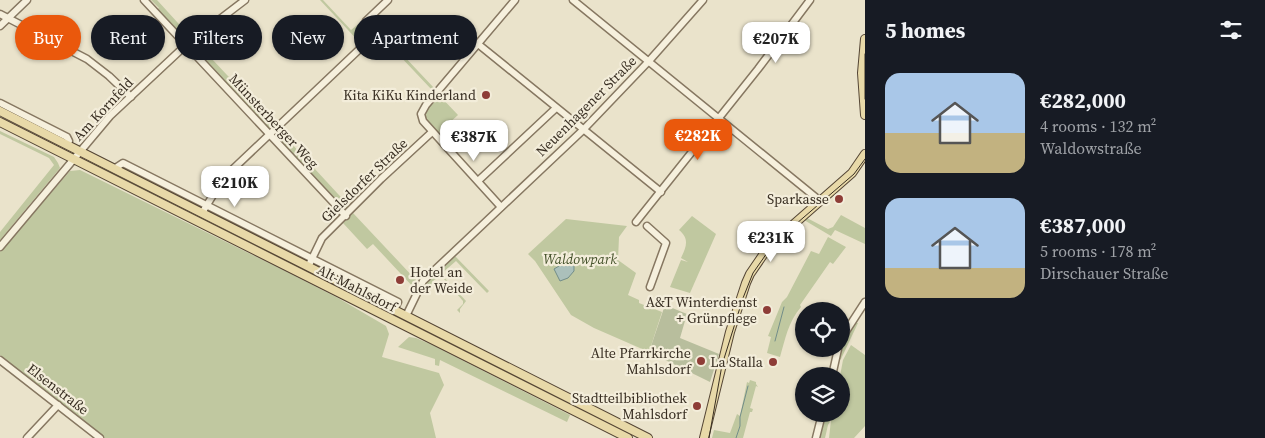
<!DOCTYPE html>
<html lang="en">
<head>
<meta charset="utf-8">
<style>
  :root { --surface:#171b24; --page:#20242c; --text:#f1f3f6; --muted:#9ea1a6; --accent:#ea580c }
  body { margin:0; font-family:"Source Serif 4",serif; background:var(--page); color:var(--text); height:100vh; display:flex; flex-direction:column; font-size:19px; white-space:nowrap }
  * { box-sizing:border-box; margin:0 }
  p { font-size:16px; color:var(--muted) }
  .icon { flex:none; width:28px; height:28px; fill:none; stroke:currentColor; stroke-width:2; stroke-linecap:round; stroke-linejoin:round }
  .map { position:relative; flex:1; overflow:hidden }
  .panel { display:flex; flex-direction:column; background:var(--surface); width:400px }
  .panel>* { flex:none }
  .guide { position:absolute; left:15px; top:15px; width:475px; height:45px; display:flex; gap:10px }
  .fabs { position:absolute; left:795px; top:302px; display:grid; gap:10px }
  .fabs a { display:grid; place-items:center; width:55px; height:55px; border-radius:50%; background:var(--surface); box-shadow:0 1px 4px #0004; font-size:25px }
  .price { position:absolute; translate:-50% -42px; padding:0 11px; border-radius:10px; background:#fff; color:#222; font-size:16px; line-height:32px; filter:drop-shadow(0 1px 2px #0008) }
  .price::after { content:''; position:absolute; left:50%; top:30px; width:15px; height:11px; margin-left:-8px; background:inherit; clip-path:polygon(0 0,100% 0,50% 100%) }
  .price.current { background:var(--accent); color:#fff }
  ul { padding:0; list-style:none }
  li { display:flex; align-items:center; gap:15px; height:125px; padding:0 20px }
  li span { display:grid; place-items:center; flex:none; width:140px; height:100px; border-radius:15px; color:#555 }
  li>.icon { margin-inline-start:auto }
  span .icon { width:60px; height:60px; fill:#fffc; stroke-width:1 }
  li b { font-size:21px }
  h2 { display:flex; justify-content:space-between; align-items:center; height:60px; padding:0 20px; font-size:21px }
  .chip { padding:0 18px; border-radius:22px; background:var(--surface); box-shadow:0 1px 4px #0004; font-size:18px; line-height:45px }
  .chip.current { background:var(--accent); color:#fff }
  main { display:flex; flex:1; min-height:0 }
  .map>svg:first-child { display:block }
</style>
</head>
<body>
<main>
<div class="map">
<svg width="865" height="438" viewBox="0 0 865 438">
  <rect width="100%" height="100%" fill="#eae3cb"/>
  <!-- green -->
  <g fill="#c0c8a0">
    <path d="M151,0H157L188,34L183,40L156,10L159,8Z"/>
    <path d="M320,0H323L351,30L361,22L359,29L364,40L362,45Z"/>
    <path d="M370,20L434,88L432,90L380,35L375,39L368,24Z"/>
    <path d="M195,41L275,126L270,131L190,47Z"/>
    <path d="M438,94L458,115L437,134C419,113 421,115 438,94Z"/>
    <path d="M278,129L350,207L345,211L272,135Z"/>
    <path d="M0,131L54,157L58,163L60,168L0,240V232L54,165L49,158L0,134Z"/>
    <path d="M86,160L135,183L392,312L391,314L342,292L85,162Z"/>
    <path d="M122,166L204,205L202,208L145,181L122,167Z"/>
    <path d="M80,170L285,271L338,298L386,326L389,334L382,357L439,373L444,385L430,413L436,438H105L0,355V252L70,171Z"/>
    <path d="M208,208L309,259L308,263L211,215L207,211Z"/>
    <path d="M353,213L416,280L415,289L373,244L367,249L343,223Z"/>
    <path d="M841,215L865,228V244L835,230L831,236L804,220L807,218L828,229L833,227Z"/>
    <path d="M692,216L716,234L690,293L670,287L681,260L688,262L681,258C686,247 690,239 679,230Z"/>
    <path d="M566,219L627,226L619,237L618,260L636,273L628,295L639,300V303L662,312L649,352L594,328L571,315L535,261L528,254Z"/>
    <path d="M828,237L846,247L833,264L830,262L800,305L801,307C788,322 785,340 780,357L767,353L771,337L768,336L782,302L787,297L811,251L819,254Z"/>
    <path d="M454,255L489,291L487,293L456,261L441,274L466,301L460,309V313L457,310L463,304V301L444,279L438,278L434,280L429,290L423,286Z"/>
    <path d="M313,262L394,301V307L313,265Z"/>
    <path d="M855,322L858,323L841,359L837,361L842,341Z"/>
    <path d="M415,326L444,341L465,349L553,393L552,395L415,328Z"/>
    <path d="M409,337L416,338L430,344L570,415L567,422L440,360L439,366L435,365V359L398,347Z"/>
    <path d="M851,345L865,355V426L854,438H829L831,420L828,425L825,438H818L825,414H841V376H840L843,360Z"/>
    <path d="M750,380L756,382V384L758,387L756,386L750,408L753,409L752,412H750L743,438H712L714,430L730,433L737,414L740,416L747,382L749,383Z"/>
  </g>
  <!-- cemetery -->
  <path fill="#b8be9d" d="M665,305L687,314L680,338L719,354L710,382L649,352Z"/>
  <!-- water -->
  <path fill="#abc0bb" stroke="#728d89" d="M576,256L581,257L582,261L574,264V271L568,278L560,281L554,269Z"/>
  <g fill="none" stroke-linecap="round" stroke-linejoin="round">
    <!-- stream -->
    <g stroke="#728d89" stroke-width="1">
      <path d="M775,341L784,307"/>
      <path d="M736,438L740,426V417L748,386"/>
    </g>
    <defs>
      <g id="minor">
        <path d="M144,0L346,216"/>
        <path d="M573,0L819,200"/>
        <path d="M0,14L87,59L109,76L131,97"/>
        <path d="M0,26L27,0"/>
        <path d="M478,44L661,192"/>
        <path d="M0,103L67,137L69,141L67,145"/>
        <path d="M114,169L123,163L398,302L394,310"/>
        <path d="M478,181L556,108"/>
        <path d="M501,207L423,121L421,114L426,105L515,0"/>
        <path d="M202,213L218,187L233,169L366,43L369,39L364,27L366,21L388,0"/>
        <path d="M636,222L758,69L810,0"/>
        <path d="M647,226L666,243L650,287"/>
        <path d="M0,247L110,116L186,45L245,0"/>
        <path d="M308,267L322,238L381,179L432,132"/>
        <path d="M406,316L423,281L583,130L649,61L703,0"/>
        <path d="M841,339L865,302"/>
        <path d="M0,360L100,438"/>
        <path d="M832,376L838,349"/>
        <path d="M27,438L58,405"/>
        <path d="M816,438L822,414"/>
      </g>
      <g id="major">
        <path d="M865,39L862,73L865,115"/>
        <path d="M0,111L648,438"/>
        <path d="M0,122L628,438"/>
        <path d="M704,438L730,332L746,283L750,274L763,255L778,238L852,173L865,154"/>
      </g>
    </defs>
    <!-- minor casing -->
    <use href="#minor" stroke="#867761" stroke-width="9"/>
    <!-- major casing -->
    <use href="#major" stroke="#544534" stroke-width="10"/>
    <!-- minor -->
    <use href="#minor" stroke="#f6f0dd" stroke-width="6"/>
    <!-- major -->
    <use href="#major" stroke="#e8d9a8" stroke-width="8"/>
    <!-- tram -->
    <g stroke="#382e22" stroke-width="1">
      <path d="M865,54V99"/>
      <path d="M709,438L722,365L743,298L753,273L767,253L782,236L854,174L865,159"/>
    </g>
  </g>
  <!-- markers -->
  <g fill="#8e3d37" stroke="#f3edda" stroke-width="2">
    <circle cx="486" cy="95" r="5"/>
    <circle cx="839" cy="199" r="5"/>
    <circle cx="400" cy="280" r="5"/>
    <circle cx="767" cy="310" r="5"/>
    <circle cx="701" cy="361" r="5"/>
    <circle cx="773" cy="362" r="5"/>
    <circle cx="697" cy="406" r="5"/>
  </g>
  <g text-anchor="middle" stroke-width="4.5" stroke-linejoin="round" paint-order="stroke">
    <!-- poi labels -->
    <g font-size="14" fill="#382e22" stroke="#f3edda" text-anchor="end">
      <text x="476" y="100">Kita KiKu Kinderland</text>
      <text x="829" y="204">Sparkasse</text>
      <text x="410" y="277" text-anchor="start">Hotel an<tspan x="410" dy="16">der Weide</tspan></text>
      <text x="757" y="307">A&amp;T Winterdienst<tspan x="757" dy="16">+ Grünpflege</tspan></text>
      <text x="691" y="358">Alte Pfarrkirche<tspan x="691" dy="16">Mahlsdorf</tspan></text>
      <text x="763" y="367">La Stalla</text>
      <text x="687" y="403">Stadtteilbibliothek<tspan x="687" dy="16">Mahlsdorf</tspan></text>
    </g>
    <!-- street labels -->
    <g font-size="14" fill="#382e22" stroke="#f3edda">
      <text transform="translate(586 106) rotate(-45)" y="5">Neuenhagener Straße</text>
      <text transform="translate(103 109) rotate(-47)" y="5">Am Kornfeld</text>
      <text transform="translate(274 121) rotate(47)" y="5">Münsterberger Weg</text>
      <text transform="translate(364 180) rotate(-44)" y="5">Gielsdorfer Straße</text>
      <text transform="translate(357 288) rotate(27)" y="5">Alt-Mahlsdorf</text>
      <text transform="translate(58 389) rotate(38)" y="5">Elsenstraße</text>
    </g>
    <!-- park labels -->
    <g font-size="14" font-style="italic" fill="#45522b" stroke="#f3edda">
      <text x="580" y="264">Waldowpark</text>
    </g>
  </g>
</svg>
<div class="fabs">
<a><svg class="icon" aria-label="locate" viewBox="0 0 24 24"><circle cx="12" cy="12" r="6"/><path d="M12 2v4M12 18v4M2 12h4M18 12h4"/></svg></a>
<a><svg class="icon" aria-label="layers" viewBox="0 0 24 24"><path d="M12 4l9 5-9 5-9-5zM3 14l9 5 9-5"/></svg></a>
</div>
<b class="price" style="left:776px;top:64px">€207K</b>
<b class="price current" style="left:698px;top:161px">€282K</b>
<b class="price" style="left:474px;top:162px">€387K</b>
<b class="price" style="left:235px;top:208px">€210K</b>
<b class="price" style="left:771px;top:263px">€231K</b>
<div class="guide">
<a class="chip current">Buy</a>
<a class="chip">Rent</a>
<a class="chip">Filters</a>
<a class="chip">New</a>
<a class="chip">Apartment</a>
</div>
</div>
<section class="panel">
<h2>5 homes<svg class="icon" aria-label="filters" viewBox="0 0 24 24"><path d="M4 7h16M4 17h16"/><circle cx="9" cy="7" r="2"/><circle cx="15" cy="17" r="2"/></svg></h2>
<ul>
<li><span style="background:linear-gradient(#a9c7e8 60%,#c2b280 0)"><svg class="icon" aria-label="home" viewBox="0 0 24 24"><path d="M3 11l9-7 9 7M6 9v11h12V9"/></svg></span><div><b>€282,000</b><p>4 rooms · 132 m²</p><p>Waldowstraße</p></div></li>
<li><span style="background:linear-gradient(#a9c7e8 70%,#c2b280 0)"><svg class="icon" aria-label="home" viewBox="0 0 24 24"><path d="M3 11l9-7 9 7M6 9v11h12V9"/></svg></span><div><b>€387,000</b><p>5 rooms · 178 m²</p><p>Dirschauer Straße</p></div></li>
</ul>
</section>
</main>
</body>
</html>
